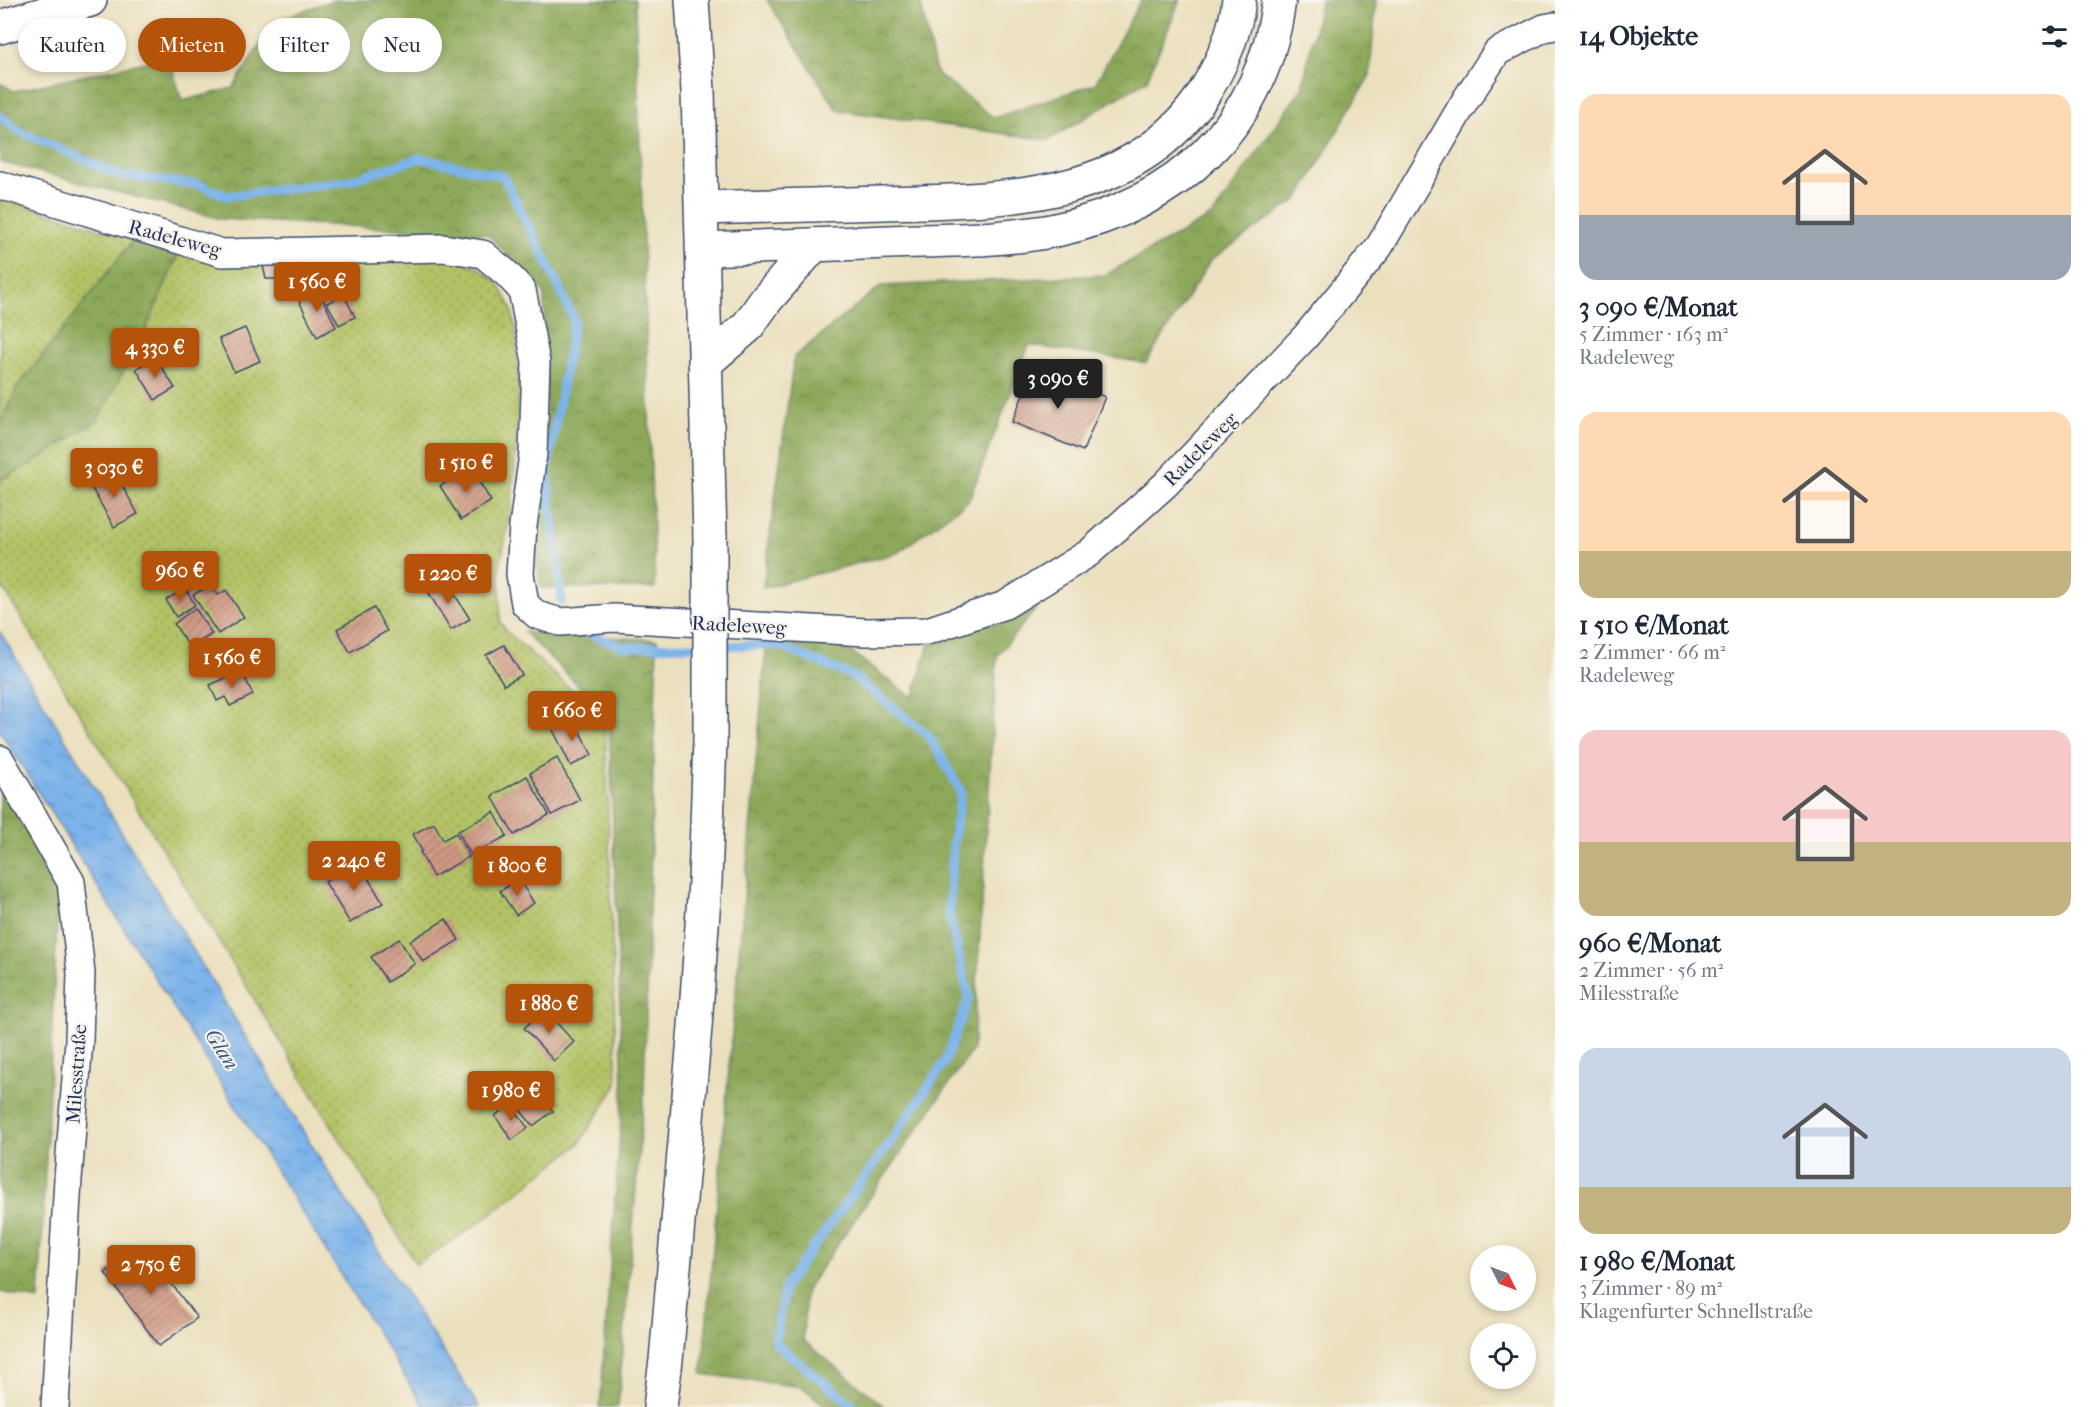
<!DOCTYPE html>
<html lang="de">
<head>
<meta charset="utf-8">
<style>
  :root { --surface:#fff; --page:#f6f6f7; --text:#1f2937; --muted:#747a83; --accent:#b45309 }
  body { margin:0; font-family:"IM FELL French Canon",serif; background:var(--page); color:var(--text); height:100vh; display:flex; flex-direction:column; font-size:22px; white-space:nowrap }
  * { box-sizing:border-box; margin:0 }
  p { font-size:20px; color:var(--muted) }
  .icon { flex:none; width:33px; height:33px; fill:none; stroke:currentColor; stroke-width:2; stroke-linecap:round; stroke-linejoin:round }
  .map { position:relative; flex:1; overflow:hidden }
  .side { display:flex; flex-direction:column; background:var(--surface); width:540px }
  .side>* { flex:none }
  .top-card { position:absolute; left:18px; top:18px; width:570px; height:54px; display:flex; gap:12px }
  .needle { width:39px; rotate:132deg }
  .fabs { position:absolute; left:1470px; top:1245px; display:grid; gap:12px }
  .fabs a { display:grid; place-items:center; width:66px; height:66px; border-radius:50%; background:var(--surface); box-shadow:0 3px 9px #0003; font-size:30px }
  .price { position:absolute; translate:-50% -51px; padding:0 14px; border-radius:6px; background:var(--accent); color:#fff; font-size:20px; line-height:39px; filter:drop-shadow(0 2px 3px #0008) }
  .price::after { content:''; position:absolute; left:50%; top:36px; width:18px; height:14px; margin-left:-9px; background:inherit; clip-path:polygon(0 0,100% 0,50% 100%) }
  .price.active { background:#222; color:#fff }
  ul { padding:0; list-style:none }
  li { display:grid; align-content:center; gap:12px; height:318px; padding:0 24px }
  li span { display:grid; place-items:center; height:186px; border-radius:18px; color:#555 }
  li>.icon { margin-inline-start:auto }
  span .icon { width:108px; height:108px; fill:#fffc; stroke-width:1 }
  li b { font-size:26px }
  h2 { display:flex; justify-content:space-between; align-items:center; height:72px; padding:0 24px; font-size:26px }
  .chip { padding:0 21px; border-radius:27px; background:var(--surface); box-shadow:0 3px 9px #0003; font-size:21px; line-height:54px }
  .chip.active { background:var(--accent); color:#fff }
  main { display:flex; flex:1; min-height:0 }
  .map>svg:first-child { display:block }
</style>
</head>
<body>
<main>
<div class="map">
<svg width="1555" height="1407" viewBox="0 0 1555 1407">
  <defs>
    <pattern id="grass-dots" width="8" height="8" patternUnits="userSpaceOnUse" patternTransform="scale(1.5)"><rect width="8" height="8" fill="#b2c265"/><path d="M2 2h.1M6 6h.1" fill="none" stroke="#909e56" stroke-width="1.8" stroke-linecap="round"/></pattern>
    <pattern id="forest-crowns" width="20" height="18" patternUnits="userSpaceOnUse" patternTransform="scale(1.5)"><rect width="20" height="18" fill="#8da85a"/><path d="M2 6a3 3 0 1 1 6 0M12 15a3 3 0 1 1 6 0" fill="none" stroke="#72894e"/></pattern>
    <pattern id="water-ripples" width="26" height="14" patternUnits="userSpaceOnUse" patternTransform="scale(1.5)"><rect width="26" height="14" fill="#7bb3ea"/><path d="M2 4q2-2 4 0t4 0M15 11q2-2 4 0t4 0" fill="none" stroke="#6492c1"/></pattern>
    <pattern id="building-hatch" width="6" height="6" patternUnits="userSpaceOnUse" patternTransform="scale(1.5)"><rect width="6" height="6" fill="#d09983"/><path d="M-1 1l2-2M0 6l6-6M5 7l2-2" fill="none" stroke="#a87d6e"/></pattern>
  </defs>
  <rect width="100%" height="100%" fill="#f7f3e8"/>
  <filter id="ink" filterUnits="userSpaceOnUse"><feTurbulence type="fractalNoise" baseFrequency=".0167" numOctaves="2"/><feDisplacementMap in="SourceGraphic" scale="12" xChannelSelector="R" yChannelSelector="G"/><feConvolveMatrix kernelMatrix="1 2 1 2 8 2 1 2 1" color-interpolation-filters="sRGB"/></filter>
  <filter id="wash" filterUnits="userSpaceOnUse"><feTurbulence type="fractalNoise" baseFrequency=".008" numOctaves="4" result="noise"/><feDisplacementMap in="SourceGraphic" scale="24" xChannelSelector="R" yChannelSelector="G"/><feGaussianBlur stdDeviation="1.35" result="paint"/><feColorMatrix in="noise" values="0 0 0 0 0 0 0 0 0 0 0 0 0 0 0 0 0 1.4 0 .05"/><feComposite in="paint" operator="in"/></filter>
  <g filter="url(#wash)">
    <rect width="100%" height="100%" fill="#ebe0be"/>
    <!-- grass -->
    <g fill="url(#grass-dots)" stroke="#667862" stroke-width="1.5">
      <path d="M0,198L134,239L17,389L0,425Z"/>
      <path d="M179,252L452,258L477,267L498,283L511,307L516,330L519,383L515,461L511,510L500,565V622L507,632L605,720L617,1085L579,1144L479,1223L416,1264L0,583V480L31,464L147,327Z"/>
    </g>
    <!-- forest -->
    <g fill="url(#forest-crowns)" stroke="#546c5c" stroke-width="1.5">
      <path d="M334,0H635L655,588H541L532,540L547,472L544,292L487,234L222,219L0,162V83L14,91L169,57L182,101L233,88L274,21Z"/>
      <path d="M767,0H920L936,73L994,118L1095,84L1141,0H1180L1147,80L1049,140L837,110Z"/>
      <path d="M1321,0H1376L1370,75L1298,199L1211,260L1146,363L1029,345L969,500L897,553L763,588L794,357L881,286L1105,275L1213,215L1302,88Z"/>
      <path d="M134,239L179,252L147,327L97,421L31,464L0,480V425L16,389Z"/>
      <path d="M1039,605L997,656L973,1049L806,1290L803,1340L885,1407H827L802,1387L702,1374L767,638H833L913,698L929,644Z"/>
      <path d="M524,632L657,640L644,1091L618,1407H600L623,1090L609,716Z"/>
      <path d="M0,787L59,883L39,1300L0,1292Z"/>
    </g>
    <!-- water -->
    <path fill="url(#water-ripples)" stroke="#4b71a4" stroke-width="1.5" d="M0,632L326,1169L479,1407H424L0,731Z"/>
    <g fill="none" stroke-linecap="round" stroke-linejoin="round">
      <!-- stream -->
      <g stroke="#7bb3ea" stroke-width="9">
        <path d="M0,116L19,131L119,175"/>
        <path d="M127,176L200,185L226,196L347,181L420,158L503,176L545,258L574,320L547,472L562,601"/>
        <path d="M578,630L624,647L777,645L853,676L929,736L961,791L953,844L949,915L969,997L945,1062L897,1133L785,1286L775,1343L855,1407"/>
      </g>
    </g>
    <g id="blocks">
      <!-- building -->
      <g fill="url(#building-hatch)">
        <path d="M263,266H298L297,279H266Z"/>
        <path d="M318,289L336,327L317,337L298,299Z"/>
        <path d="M344,295L355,317L339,325L327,303Z"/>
        <path d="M245,328L260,361L234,372L219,339Z"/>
        <path d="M155,357L175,388L155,400L136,369Z"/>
        <path d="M1034,368L1105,397L1083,451L1012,422Z"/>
        <path d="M470,467L491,501L461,520L440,486Z"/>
        <path d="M114,471L138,514L114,527L90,485Z"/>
        <path d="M445,579L470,619L451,630L427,590Z"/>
        <path d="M211,584L218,595L226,590L244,617L218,634L193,595Z"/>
        <path d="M185,588L195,605L176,617L166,600Z"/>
        <path d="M195,608L212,634L190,648L174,624Z"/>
        <path d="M374,608L387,631L350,652L337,629Z"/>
        <path d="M504,645L522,675L504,685L486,655Z"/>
        <path d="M242,671L253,695L230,706L225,697L217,701L210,685Z"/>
        <path d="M572,717L592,755L571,766L552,728Z"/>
        <path d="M557,758L580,800L552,815L530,773Z"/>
        <path d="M527,776L549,815L514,835L492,796Z"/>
        <path d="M494,812L507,836L471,855L458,831Z"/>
        <path d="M434,823L443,840L456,833L469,857L433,877L420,852L422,851L413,834Z"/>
        <path d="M358,861L383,903L350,923L325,882Z"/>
        <path d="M519,879L534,903L516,915L500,891Z"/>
        <path d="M446,919L459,940L423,962L410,941Z"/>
        <path d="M399,939L415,964L387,982L371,957Z"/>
        <path d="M545,1010L574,1042L554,1061L524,1028Z"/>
        <path d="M537,1090L553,1111L533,1126L517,1106Z"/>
        <path d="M510,1104L528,1128L512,1140L495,1116Z"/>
        <path d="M143,1245L197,1318L159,1346L105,1273Z"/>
      </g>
    </g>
  </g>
  <g filter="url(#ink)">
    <use href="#blocks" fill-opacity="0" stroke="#3a4a6c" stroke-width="1.5"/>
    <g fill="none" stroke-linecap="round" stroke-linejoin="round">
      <defs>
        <g id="street">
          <path d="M0,185L222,253L443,248L483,254L506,273L522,290L536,362L533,454L523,526L520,574L525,604L537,615L560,622L614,618L866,632L927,631L1005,605L1089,553L1166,484L1306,336L1379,247L1465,101L1497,52L1544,28L1555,26"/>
          <path d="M0,759L71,882L81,973L79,1041L68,1179L55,1407"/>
        </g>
        <g id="highway">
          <path d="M692,0L698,91L710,537"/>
          <path d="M0,27L90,0"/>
          <path d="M702,208C762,206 823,205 884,203C998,200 1135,202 1204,93C1222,64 1235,34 1239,0"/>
          <path d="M703,249C765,247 827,244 889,242C944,240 1001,241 1056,230C1177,204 1263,127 1279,0"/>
          <path d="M705,363L747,327L766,300L814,245"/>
          <path d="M660,1407L666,1360L695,1027L705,882L710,740"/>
        </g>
      </defs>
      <!-- street casing -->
      <use href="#street" stroke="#3a4a6c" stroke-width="30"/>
      <!-- highway casing -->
      <use href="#highway" stroke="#3a4a6c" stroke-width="36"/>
      <!-- street -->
      <use href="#street" stroke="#fff" stroke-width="27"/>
      <!-- highway -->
      <use href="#highway" stroke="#fff" stroke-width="33"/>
      <defs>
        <path id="highway-bridge" d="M710,740V537"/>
      </defs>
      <!-- highway-bridge casing -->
      <use href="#highway-bridge" stroke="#3a4a6c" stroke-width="36" stroke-linecap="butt"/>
      <!-- highway-bridge -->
      <use href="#highway-bridge" stroke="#fff" stroke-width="33"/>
    </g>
  </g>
  <g text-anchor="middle" stroke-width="4.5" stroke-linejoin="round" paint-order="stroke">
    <!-- street labels -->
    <g font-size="20" fill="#1b2f5e" stroke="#f7f3e8">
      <text transform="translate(175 238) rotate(15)" y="7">Radeleweg</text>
      <text transform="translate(1200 449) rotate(-45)" y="7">Radeleweg</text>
      <text transform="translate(739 625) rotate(3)" y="7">Radeleweg</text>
      <text transform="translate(76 1074) rotate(-86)" y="7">Milesstraße</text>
    </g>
    <!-- water labels -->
    <g font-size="21" font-style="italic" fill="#385788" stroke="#f7f3e8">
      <text transform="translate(222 1049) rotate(58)" y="7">Glan</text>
    </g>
  </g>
</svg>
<div class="fabs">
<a><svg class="needle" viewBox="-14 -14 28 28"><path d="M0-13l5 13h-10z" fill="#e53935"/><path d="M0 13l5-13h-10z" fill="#747a83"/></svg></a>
<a><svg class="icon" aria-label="locate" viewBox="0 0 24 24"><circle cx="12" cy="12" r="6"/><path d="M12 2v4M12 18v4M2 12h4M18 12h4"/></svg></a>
</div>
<b class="price" style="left:317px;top:313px">1 560 €</b>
<b class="price" style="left:155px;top:379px">4 330 €</b>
<b class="price active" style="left:1058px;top:410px">3 090 €</b>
<b class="price" style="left:466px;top:494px">1 510 €</b>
<b class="price" style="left:114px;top:499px">3 030 €</b>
<b class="price" style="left:180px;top:602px">960 €</b>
<b class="price" style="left:448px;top:605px">1 220 €</b>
<b class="price" style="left:232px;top:689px">1 560 €</b>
<b class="price" style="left:572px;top:742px">1 660 €</b>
<b class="price" style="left:354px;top:892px">2 240 €</b>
<b class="price" style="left:517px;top:897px">1 800 €</b>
<b class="price" style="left:549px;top:1035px">1 880 €</b>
<b class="price" style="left:511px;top:1122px">1 980 €</b>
<b class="price" style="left:151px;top:1296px">2 750 €</b>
<div class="top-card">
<a class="chip">Kaufen</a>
<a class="chip active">Mieten</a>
<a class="chip">Filter</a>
<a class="chip">Neu</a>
</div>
</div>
<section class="side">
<h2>14 Objekte<svg class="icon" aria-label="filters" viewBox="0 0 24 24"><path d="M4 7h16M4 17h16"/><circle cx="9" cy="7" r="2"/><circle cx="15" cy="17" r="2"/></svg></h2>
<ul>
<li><span style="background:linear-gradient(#ffd9b3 65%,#9aa5b1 0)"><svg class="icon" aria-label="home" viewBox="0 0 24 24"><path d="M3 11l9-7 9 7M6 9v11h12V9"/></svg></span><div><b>3 090 €/Monat</b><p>5 Zimmer · 163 m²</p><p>Radeleweg</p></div></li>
<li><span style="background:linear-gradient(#ffd9b3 75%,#c2b280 0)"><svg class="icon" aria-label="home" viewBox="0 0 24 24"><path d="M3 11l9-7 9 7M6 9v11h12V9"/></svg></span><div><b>1 510 €/Monat</b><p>2 Zimmer · 66 m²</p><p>Radeleweg</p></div></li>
<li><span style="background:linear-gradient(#f6c9c9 60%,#c2b280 0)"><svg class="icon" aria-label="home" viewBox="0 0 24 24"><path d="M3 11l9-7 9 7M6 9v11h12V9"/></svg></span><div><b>960 €/Monat</b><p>2 Zimmer · 56 m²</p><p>Milesstraße</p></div></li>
<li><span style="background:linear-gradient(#c9d6e8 75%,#c2b280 0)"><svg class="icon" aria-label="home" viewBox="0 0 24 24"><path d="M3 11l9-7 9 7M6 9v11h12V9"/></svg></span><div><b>1 980 €/Monat</b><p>3 Zimmer · 89 m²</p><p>Klagenfurter Schnellstraße</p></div></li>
</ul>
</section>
</main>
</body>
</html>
